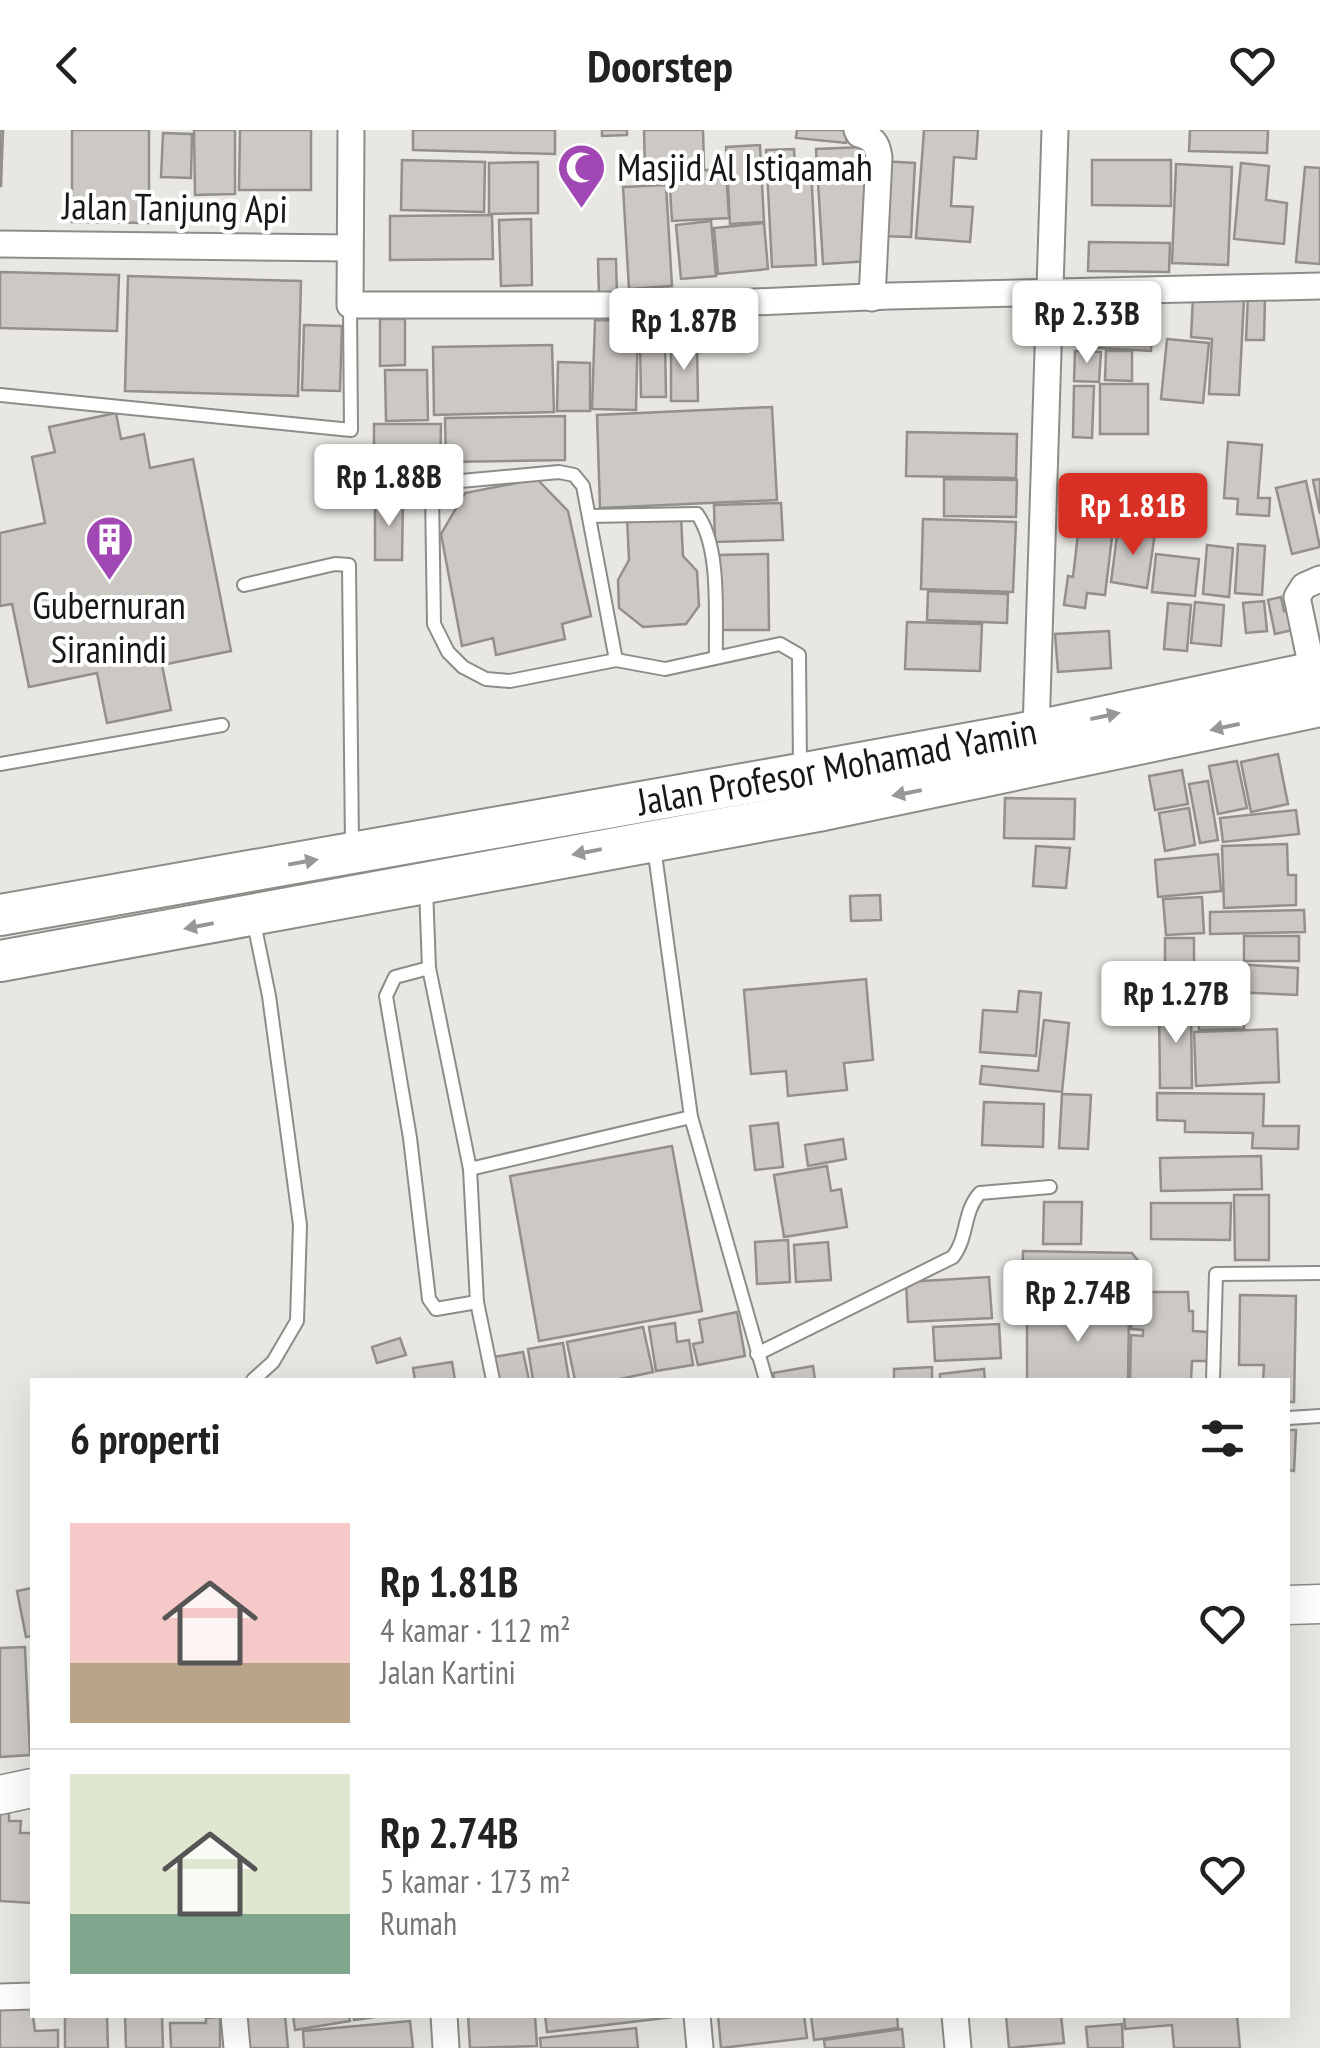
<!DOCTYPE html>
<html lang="id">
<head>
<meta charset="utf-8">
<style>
  :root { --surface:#fff; --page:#f6f6f6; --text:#222; --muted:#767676; --line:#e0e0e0; --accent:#d93025 }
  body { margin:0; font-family:"PT Sans Narrow",sans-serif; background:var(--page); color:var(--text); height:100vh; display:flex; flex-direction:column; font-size:38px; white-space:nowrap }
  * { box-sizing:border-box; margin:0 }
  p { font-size:32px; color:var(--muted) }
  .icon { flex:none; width:55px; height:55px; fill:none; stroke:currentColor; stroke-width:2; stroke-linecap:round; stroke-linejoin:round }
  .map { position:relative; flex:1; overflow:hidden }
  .drawer { position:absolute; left:30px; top:1248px; width:1260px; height:640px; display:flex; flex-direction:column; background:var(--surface); border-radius:0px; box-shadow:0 10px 40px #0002 }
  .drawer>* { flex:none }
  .price { position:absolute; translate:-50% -85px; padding:0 22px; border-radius:10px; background:#fff; color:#222; font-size:32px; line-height:65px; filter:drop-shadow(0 2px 5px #0008) }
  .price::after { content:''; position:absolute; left:50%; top:60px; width:30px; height:22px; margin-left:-15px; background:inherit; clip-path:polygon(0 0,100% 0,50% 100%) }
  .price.selected { background:var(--accent); color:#fff }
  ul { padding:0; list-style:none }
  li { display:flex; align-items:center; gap:30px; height:250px; padding:0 40px }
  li+li { border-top:2px solid var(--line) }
  li span { display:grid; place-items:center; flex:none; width:280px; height:200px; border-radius:0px; color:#555 }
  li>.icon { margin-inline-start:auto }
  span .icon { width:120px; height:120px; fill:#fffc; stroke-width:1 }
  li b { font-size:42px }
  h2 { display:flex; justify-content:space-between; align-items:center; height:120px; padding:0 40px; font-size:42px }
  header { display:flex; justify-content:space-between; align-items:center; height:130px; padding:0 40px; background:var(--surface); font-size:45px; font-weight:700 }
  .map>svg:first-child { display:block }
</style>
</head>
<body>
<header><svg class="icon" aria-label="back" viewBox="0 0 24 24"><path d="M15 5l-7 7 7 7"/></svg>Doorstep<svg class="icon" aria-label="heart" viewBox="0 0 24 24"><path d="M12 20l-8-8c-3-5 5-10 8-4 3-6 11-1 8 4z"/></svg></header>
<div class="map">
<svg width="1320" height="1918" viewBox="0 0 1320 1918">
  <rect width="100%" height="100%" fill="#e8e7e2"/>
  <!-- building -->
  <g fill="#ccc8c4" stroke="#93908c" stroke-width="2.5">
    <path d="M0,0H3L1,56H0Z"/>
    <path d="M72,0H149V93L72,92Z"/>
    <path d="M194,0H235V64L195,65Z"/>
    <path d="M240,0H311V60H239Z"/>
    <path d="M413,0H555V24L413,20Z"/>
    <path d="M602,0H627V5L602,6Z"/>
    <path d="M644,0H703L704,38L645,39Z"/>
    <path d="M797,0H848L846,13L796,8Z"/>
    <path d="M924,0H978L976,29L954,27L951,76L973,77L970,112L916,108Z"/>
    <path d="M1190,0H1268L1267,23L1189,21Z"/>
    <path d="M163,3L192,4L191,48L161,47Z"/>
    <path d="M760,15L764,92L730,94L726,17Z"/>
    <path d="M864,17L870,131L823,134L816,19Z"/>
    <path d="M794,19L795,39L811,38L816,135L772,137L766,20Z"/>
    <path d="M402,30L485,32L484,82L401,80Z"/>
    <path d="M1092,30H1171V76L1092,75Z"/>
    <path d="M881,31L915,33L911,107L877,106Z"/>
    <path d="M538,32V83L489,84V33Z"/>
    <path d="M1241,33L1269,36L1266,70L1287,73L1284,114L1234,109Z"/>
    <path d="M1176,34L1232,37L1228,135L1172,133Z"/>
    <path d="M1305,37L1320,38V134L1296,132Z"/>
    <path d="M726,39L729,88L672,91L669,42Z"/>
    <path d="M666,55L672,156L629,159L623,57Z"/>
    <path d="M492,85L493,129L390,130V86Z"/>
    <path d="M531,89L532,155L501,156L499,90Z"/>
    <path d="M711,91L716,146L681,149L676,95Z"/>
    <path d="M764,93L768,139L718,144L714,98Z"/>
    <path d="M1089,112L1170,113L1169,142L1088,141Z"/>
    <path d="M598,129H616L617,166L599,167Z"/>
    <path d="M0,142L119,145L117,201L0,198Z"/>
    <path d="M128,146L301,151L298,266L125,261Z"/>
    <path d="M1248,165L1265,166L1264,210H1246Z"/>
    <path d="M1193,167L1244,170L1239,265L1209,264L1212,209L1191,207Z"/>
    <path d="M1082,170L1153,172L1151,221L1080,217Z"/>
    <path d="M380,189H405V235L380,236Z"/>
    <path d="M595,190L638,191L636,280L592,279Z"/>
    <path d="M304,195L342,196L340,261L302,260Z"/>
    <path d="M1167,209L1209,213L1203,273L1161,269Z"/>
    <path d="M665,210L666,267H641L640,211Z"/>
    <path d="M552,215L554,282L434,285L433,217Z"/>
    <path d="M671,215H697L698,271H671Z"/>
    <path d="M1075,221L1101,222L1099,252L1074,251Z"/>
    <path d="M1106,221H1132V251L1105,250Z"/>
    <path d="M558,232L590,233V281H557Z"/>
    <path d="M385,240H427L428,290L386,291Z"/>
    <rect x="1100" y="254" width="48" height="50"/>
    <path d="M1074,256H1094L1092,308L1073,307Z"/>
    <path d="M772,277L777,370L600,378L597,285Z"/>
    <path d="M116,283L121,309L144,304L150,338L193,329L231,521L162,535L171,580L107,593L97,543L29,557L12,474L0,476V403L45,393L32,327L55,322L49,297Z"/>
    <path d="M565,286V330L446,332L445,288Z"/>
    <path d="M374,294H441L440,344H374Z"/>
    <path d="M907,302L1017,304L1016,348L906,346Z"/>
    <path d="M1228,312L1262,315L1258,368H1270L1269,386L1237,384L1238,369L1224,368Z"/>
    <path d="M537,349L568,381L591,486L562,494L565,509L496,525L493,508L462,516L441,404L465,363Z"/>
    <path d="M944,349L1017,350L1016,387L944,386Z"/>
    <path d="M1320,349V384L1313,350Z"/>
    <path d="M1306,351L1320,417L1292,424L1276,358Z"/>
    <path d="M375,369H403L402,430H375Z"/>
    <path d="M781,373L783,410L715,412L714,375Z"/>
    <path d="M681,387L683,426L697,441L699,476L686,494L643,497L619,478L618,450L629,430L627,388Z"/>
    <path d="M923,389L1016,392L1013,462L921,459Z"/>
    <path d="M1079,395L1113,399L1105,465L1087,463L1085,478L1064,475L1068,446L1073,447Z"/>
    <path d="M1118,398L1155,403L1147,458L1111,452Z"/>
    <path d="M1238,414L1265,416L1262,465L1235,463Z"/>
    <path d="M1207,415L1233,418L1229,467L1203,464Z"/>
    <path d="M768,424L769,500H720L719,425Z"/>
    <path d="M1156,424L1199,429L1195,466L1152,462Z"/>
    <path d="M928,461L1008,464L1007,493L927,490Z"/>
    <path d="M1281,467L1284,481L1293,479L1297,499L1275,504L1268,470Z"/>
    <path d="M1264,471L1267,501L1246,503L1243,473Z"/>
    <path d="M1195,472L1224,475L1221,516L1191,513Z"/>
    <path d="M1168,473L1191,475L1187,521L1164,519Z"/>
    <path d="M907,492L982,494L980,541L905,539Z"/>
    <path d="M1109,501L1111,538L1058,542L1055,504Z"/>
    <path d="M1278,624L1288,674L1251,682L1241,632Z"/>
    <path d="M1237,631L1247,678L1218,684L1209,636Z"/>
    <path d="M1182,640L1188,674L1155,680L1149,646Z"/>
    <path d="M1208,651L1218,710L1200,713L1189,654Z"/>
    <path d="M1005,668L1075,669L1074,709L1004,708Z"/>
    <path d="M1189,678L1195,715L1165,721L1159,683Z"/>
    <path d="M1296,680L1299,704L1223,712L1220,688Z"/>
    <path d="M1287,714L1288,745H1296V775L1224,778L1222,716Z"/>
    <path d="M1036,716L1070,718L1066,758L1033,756Z"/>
    <path d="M1218,724L1221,761L1158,767L1155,730Z"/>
    <path d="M880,765L881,790L851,791L850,766Z"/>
    <path d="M1202,767L1204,803L1166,805L1163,769Z"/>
    <path d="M1304,780L1305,802L1210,804V782Z"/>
    <rect x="1244" y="806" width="55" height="25"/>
    <rect x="1165" y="808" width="29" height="54"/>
    <path d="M1198,833H1229L1230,880H1244V899L1199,900Z"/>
    <path d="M1234,834L1298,838L1297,865L1232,862Z"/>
    <path d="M866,849L873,930L844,933L847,960L788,966L786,941L751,944L744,860Z"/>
    <path d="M1019,861L1041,863L1036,926L980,922L983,880L1017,882Z"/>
    <path d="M1159,875H1191L1192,958H1160Z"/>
    <path d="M1044,890L1069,893L1062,962L980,954L982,936L1038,941Z"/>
    <path d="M1277,899L1279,952L1196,956L1194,902Z"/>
    <path d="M1157,963L1264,964L1263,996H1299L1298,1019L1252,1018L1253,1003L1185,1002V991L1157,990Z"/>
    <path d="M1062,964L1091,965L1088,1019L1059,1018Z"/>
    <path d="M984,972L1044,974L1043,1017L982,1015Z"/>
    <path d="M778,993L783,1037L755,1040L750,996Z"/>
    <path d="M843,1009L846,1029L808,1036L805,1015Z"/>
    <path d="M672,1016L702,1181L539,1211L510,1046Z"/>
    <path d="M1261,1026L1262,1059L1161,1061L1160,1028Z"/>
    <path d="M827,1036L831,1061L841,1059L847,1097L784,1107L774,1045Z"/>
    <path d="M1234,1065H1269V1130H1235Z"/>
    <path d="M1044,1072H1082L1081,1114H1043Z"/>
    <path d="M1151,1073H1231L1230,1110L1151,1109Z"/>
    <path d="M788,1110L790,1152L757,1154L755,1112Z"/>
    <path d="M828,1112L831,1150L796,1152L794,1115Z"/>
    <path d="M1023,1121L1132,1123L1149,1145L1150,1162H1188L1189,1181H1193V1201L1208,1202L1207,1231H1192L1191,1250H1130L1131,1205L1143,1206V1200L1131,1199L1132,1179H1022Z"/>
    <path d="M989,1147L992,1188L908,1192L906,1152Z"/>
    <path d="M1240,1165L1296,1166L1294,1272H1288V1250H1263L1264,1235H1239Z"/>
    <path d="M1027,1181H1129L1128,1250H1027Z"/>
    <path d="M737,1182L745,1226L698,1235L693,1214L703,1212L699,1190Z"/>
    <path d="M675,1193L677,1212L689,1210L693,1235L656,1241L649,1197Z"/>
    <path d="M999,1194L1001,1228L935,1231L933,1197Z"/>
    <path d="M643,1197L653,1242L615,1250H575L567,1212Z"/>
    <path d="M400,1208L406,1225L377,1233L372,1217Z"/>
    <path d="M563,1213L569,1250H533L528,1219Z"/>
    <path d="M523,1222L529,1250H497L493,1227Z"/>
    <path d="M452,1232L455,1250H415L413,1238Z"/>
    <path d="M813,1236L815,1250H774L773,1243Z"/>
    <path d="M932,1237V1250H894V1239Z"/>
    <path d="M984,1239L985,1250H940V1244Z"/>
    <path d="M1288,1300H1296L1294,1341L1288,1340Z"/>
    <path d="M32,1458V1506L26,1507L17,1461Z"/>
    <path d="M25,1517L30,1625L0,1627V1518Z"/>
    <path d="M0,1679H9V1691H21L20,1703H32V1773L0,1771Z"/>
    <path d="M0,1869L32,1878L35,1901L58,1900V1918H0Z"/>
    <path d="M125,1885H162L163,1918H126Z"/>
    <path d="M246,1885H285L288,1918H249Z"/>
    <path d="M293,1885H349L350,1891L295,1900Z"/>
    <path d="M353,1885H389L354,1890Z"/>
    <path d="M468,1885H535L537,1916L470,1918Z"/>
    <path d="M545,1885H682V1886L547,1902Z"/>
    <path d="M718,1885H804L807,1908L721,1918Z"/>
    <path d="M811,1885H897L898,1898L814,1910Z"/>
    <path d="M1006,1885H1061L1064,1913L1009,1918Z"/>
    <path d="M1124,1885H1237L1240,1918H1174L1172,1895L1125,1899Z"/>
    <path d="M107,1886L108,1918H65V1887Z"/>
    <path d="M220,1887V1918H171L170,1893H206V1888Z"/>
    <path d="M410,1891L413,1918H304L303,1901Z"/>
    <path d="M1122,1894L1123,1918H1088L1086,1897Z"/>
    <path d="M636,1898L638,1918H541L540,1908Z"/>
    <path d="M902,1899L904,1918H825L824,1910Z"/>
  </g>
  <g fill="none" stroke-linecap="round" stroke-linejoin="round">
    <defs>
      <g id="lane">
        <path d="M0,265L351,300L350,175"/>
        <path d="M589,386L697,384C721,417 715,484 716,526"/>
        <path d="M244,455L335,434L349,435L352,715"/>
        <path d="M616,530L510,551L486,549L463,537L448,522L434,494L432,362L439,353L559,342L574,345L583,356L616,530L665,539L780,514L799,525L800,637"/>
        <path d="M0,634L222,595"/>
        <path d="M654,717L691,987"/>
        <path d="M426,758L429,838L470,1039L477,1172L493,1250"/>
        <path d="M429,838L395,847L386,866L410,1008L429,1169L436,1179L477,1172"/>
        <path d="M470,1039L691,987L766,1250"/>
        <path d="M757,1224L953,1127C968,1108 963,1081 980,1063L1050,1057"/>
        <path d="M253,1250L273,1232L297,1191L300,1095L269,866L253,788"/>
        <path d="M1213,1250L1216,1144L1320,1143"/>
        <path d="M1288,1288L1320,1286"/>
      </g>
      <g id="street">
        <path d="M351,0L350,175H687L890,166L1320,156"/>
        <path d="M857,0L859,4C873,8 877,13 879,27L872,168"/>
        <path d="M0,114L349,118"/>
        <path d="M1313,543L1297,467L1304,456L1320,449"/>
        <path d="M1036,601L1055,0"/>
        <path d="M0,1867L32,1866"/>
        <path d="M234,1885L237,1918"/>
        <path d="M444,1885L446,1918"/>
        <path d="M697,1885L700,1918"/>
        <path d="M955,1885L958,1918"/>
      </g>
      <g id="secondary">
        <path d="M1288,1475L1320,1474"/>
        <path d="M0,1665L32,1658"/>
      </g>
      <g id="primary">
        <path id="s1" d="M0,785L800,644L1036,601L1320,541"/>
        <path d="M0,831L823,680L1320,576"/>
      </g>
    </defs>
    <!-- lane casing -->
    <use href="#lane" stroke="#8d8c87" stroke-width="16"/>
    <!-- street casing -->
    <use href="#street" stroke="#8d8c87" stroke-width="29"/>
    <!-- secondary casing -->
    <use href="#secondary" stroke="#8d8c87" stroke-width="41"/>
    <!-- primary casing -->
    <use href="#primary" stroke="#8d8c87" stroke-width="44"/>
    <!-- lane -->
    <use href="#lane" stroke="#fff" stroke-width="12"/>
    <!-- street -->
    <use href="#street" stroke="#fff" stroke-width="25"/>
    <!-- secondary -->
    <use href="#secondary" stroke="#fff" stroke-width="38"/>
    <!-- primary -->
    <use href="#primary" stroke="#fff" stroke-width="40"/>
  </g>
  <!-- one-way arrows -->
  <defs><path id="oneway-solid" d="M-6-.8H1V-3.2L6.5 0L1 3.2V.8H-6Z" transform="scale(2.5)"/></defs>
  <g fill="#979796">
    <use href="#oneway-solid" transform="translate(1105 586) rotate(-12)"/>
    <use href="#oneway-solid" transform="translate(1225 597) rotate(168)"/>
    <use href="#oneway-solid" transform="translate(907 663) rotate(169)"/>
    <use href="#oneway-solid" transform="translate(587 722) rotate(169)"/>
    <use href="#oneway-solid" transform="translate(303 732) rotate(-10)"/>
    <use href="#oneway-solid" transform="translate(199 796) rotate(169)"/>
  </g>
  <!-- icons -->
  <defs>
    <symbol id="mosque-pin" viewBox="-11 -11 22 30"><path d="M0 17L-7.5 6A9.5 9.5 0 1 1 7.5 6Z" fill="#a148b4" stroke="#fff"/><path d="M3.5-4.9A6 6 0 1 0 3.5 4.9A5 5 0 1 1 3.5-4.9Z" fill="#fff"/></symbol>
    <symbol id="building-pin" viewBox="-11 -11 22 30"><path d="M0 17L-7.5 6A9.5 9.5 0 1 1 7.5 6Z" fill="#a148b4" stroke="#fff"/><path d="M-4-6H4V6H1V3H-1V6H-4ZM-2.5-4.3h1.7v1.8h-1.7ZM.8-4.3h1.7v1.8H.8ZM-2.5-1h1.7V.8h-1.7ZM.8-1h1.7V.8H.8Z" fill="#fff"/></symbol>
  </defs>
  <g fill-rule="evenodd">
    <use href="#mosque-pin" x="554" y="10" width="55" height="75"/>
    <use href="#building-pin" x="82" y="382" width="55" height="75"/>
  </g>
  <g text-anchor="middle" stroke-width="8" stroke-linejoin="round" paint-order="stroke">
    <!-- poi labels -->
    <g font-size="38" fill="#181816" stroke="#fff" text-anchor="start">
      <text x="617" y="51">Masjid Al Istiqamah</text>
      <text x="109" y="489" text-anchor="middle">Gubernuran<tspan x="109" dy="44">Siranindi</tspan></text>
    </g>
    <!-- street labels -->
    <g font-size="38" fill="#181816" stroke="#fff">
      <text transform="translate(175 78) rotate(1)" y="13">Jalan Tanjung Api</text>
      <text dy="13" stroke="none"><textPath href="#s1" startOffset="850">Jalan Profesor Mohamad Yamin</textPath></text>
    </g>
  </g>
</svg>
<b class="price" style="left:1087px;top:236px">Rp 2.33B</b>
<b class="price" style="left:684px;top:243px">Rp 1.87B</b>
<b class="price" style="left:389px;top:399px">Rp 1.88B</b>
<b class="price selected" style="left:1133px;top:428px">Rp 1.81B</b>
<b class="price" style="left:1176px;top:916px">Rp 1.27B</b>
<b class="price" style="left:1078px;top:1215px">Rp 2.74B</b>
<section class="drawer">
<h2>6 properti<svg class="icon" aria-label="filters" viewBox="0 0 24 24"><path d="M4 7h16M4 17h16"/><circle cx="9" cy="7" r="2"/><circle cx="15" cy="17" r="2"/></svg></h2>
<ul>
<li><span style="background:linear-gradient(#f6c9c9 70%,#b9a48a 0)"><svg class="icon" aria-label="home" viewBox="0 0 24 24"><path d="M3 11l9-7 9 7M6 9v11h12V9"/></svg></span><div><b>Rp 1.81B</b><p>4 kamar · 112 m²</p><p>Jalan Kartini</p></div><svg class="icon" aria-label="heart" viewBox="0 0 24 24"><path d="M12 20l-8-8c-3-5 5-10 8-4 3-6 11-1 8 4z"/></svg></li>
<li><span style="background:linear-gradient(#dfe7d0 70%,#7fa58c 0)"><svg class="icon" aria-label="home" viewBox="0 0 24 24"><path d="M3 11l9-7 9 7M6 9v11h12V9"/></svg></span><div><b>Rp 2.74B</b><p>5 kamar · 173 m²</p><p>Rumah</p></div><svg class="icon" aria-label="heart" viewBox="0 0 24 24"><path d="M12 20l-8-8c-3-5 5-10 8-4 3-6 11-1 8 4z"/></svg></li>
</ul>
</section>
</div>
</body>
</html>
